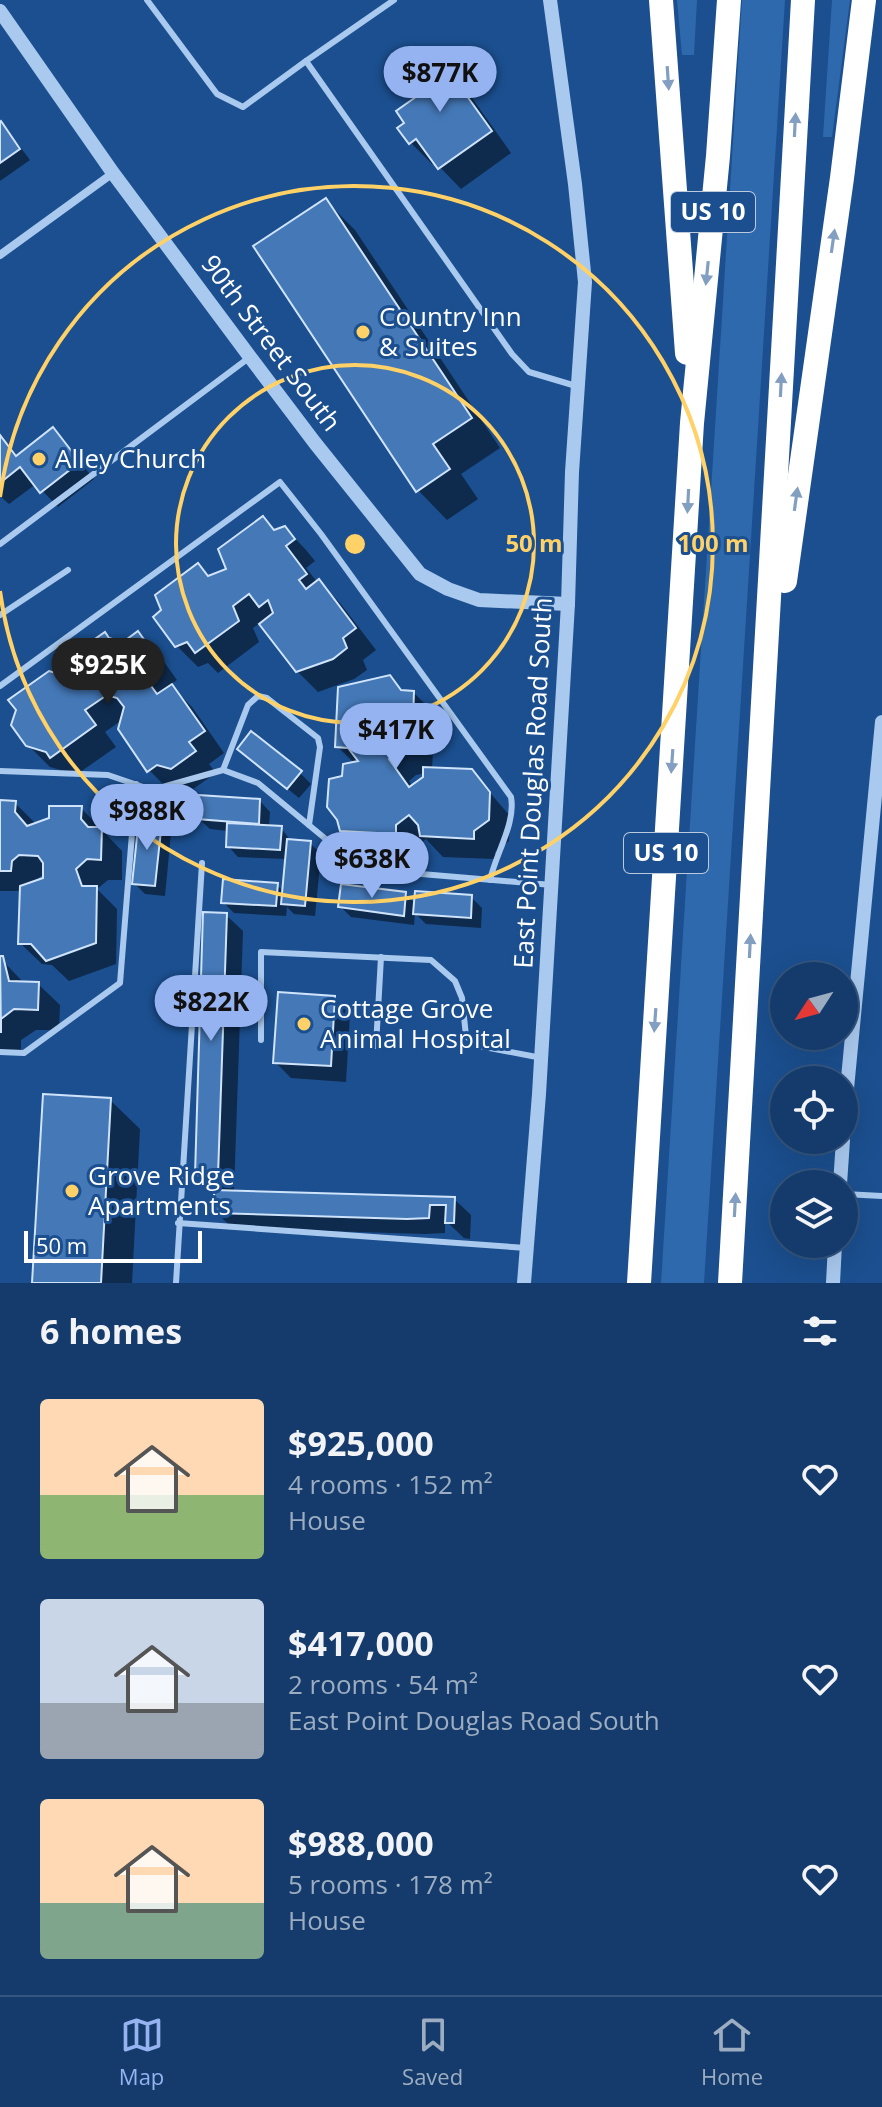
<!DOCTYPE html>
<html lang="en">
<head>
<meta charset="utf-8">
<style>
  :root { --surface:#143b6b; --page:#1d4271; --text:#f1f3f6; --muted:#9dadc1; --line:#33557e; --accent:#95b2f1 }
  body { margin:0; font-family:"Open Sans",sans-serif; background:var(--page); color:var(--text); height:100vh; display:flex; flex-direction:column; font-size:30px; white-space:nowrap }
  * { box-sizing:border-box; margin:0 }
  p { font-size:26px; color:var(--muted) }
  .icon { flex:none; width:44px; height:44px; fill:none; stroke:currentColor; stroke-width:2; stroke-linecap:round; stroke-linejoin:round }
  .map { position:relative; height:1283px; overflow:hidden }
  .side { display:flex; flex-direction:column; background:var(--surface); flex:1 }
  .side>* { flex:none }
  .needle { width:52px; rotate:234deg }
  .buttons { position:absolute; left:770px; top:962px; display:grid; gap:16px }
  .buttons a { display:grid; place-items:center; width:88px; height:88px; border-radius:50%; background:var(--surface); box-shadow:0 8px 32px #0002,0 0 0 2px var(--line); font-size:40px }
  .scale { position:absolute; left:24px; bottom:20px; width:178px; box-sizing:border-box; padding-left:8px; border:4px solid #fff; border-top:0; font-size:22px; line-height:28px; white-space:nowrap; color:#fff; -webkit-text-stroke:6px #1b4f8f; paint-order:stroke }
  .price { position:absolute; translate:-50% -68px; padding:0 18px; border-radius:28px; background:var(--accent); color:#111; font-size:26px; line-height:52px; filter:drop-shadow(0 2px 4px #0008) }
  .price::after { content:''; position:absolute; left:50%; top:48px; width:24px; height:18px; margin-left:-12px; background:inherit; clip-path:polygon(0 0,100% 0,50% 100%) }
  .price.active { background:#222; color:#fff }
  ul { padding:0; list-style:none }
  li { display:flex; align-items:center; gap:24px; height:200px; padding:0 40px }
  li span { display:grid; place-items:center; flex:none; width:224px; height:160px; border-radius:8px; color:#555 }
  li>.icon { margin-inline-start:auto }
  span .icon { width:96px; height:96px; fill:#fffc; stroke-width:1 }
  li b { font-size:34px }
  h2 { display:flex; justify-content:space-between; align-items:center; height:96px; padding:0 40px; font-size:34px }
  .tab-bar { display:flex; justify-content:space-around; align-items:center; height:112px; border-top:2px solid var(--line); background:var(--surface); font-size:22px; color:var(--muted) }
  .tab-bar a { display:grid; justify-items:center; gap:4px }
  .tab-bar .active { color:var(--accent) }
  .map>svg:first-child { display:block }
</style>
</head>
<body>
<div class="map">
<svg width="882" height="1283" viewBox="0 0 882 1283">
  <rect width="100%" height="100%" fill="#1b4f8f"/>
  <!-- green -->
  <g fill="#2e69ad">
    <path d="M677,0H697L694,55H682Z"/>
    <path d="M742,0H785L704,1283H661Z"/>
    <path d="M832,0H850L832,137H823Z"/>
  </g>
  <!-- shadow -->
  <g fill="#0007" fill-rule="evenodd">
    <path d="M434,53L455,74L511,153L461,189L435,162L432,164L411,143L407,123L423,94V66Z"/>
    <path d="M0,124L11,135L30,160L0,181Z"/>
    <path d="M326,201L355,230L500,448L461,474L478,499L447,520L418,490Z"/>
    <path d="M53,430L94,479L58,507L36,484L9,504L0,496V433L18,457Z"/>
    <path d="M263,518L276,531L285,528L306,550L315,561L306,568L318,583L319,582L340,603L376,650L363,660L367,670L354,679L318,692L297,671L260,623L253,628L259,642L218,673L208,663L198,667L176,645L198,565L210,578L228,571Z"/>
    <path d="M138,634L159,655L177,680L170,685L192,707L224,753L209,764L216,773L193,789L179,785L170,791L149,770L122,720L105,732L116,747L73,777L67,772L50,767L28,745L74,680L86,671L110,640L124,644Z"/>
    <path d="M389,678L404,692L414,693L435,714L432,769L471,771L510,816L509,841L495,852V859L443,857L426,839L417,846L416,854L363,852L342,830L344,778L354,763L337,746ZM425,773V778L413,787L409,781L416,775Z"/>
    <path d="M251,759L300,773L311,784L299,798Z"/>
    <path d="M260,801L270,812L269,827L281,828L291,841L310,843L321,854L315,916L294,914L287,907L286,916L234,913L223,902L277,885L284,892L287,859L238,857L228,846V831L210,829L199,819Z"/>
    <path d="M0,802L15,803L36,824L81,808L122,851V880H108L97,889L117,909L116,964L69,981L52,965L42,964L20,943L22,891H0ZM41,876H52L32,883Z"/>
    <path d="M161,823L171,833L165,896L145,894L134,883Z"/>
    <path d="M405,894L416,904L471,897L482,908L481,928L426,924L415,913L414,925L351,917L340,906Z"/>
    <path d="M226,915L243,931L234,1192L454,1199L471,1215L470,1239L464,1238L445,1220V1233L425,1234L232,1228L216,1212V1191L197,1174Z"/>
    <path d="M0,958L24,983L38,984L60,1005L59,1030H36L21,1040V1053H0Z"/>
    <path d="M334,998L350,1014L346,1082L291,1078L275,1062Z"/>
    <path d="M110,1100L140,1129L132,1283H34Z"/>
  </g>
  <!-- building -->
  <g fill="#4478b7" stroke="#cfe3fa" stroke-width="2">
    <path d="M434,50L492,131L438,169L416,139L409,144L397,128L404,123L396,111L420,94L407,75L420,66L418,62Z"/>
    <path d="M1,121L20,149L0,163V122Z"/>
    <path d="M326,198L472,418L433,444L450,469L416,492L253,246Z"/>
    <path d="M53,427L80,462L40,493L20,467L0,483V435L16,456Z"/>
    <path d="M263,516L274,530L285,526L295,539L286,546L307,574L299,580L306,589L319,579L356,628L343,638L347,648L333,659L296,672L259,624L273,613L268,600L259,607L249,594L233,606L239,621L195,653L187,642L175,647L153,617L161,610L155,595L198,563L208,576L226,569L218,549Z"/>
    <path d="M138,631L157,658L146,666L143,675L157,694L172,684L205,731L189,742L196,751L171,769L157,765L147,772L118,729L124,707L117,698L107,695L85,710L96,725L50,758L46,752L26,746L11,725L16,710L8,700L49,671L74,678L85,670L88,657L82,648L105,632L109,638L123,642Z"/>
    <path d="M390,675L401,690L414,691L412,751L394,754L389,759L409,787L423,777V767L472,769L490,792L489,820L474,831V839L420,836L418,825L409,815L396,825V834L340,831L337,820L327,807L329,779L342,776L343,764L358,761L348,748L335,747L338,687Z"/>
    <path d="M251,731L302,771L287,789L237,749Z"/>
    <path d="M198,795L260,799L259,824L197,819Z"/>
    <path d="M0,800L16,801L15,812L27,826L49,818V806H82L81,819L88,827H102L101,860L87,859L76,869L82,886H97L96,943L46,961L31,944H18L20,886L43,878V863L38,856L19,855L12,861L11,871H0Z"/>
    <path d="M139,818L162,821L155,886L132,884Z"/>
    <path d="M227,823L282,826L280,850L226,847Z"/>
    <path d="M287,839L311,841L305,906L281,904Z"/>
    <path d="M223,879L278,883L276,906L221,903Z"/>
    <path d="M341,884L406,892L404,916L338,907Z"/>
    <path d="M415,891L472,895L471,918L413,914Z"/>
    <path d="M203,912L227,913L218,1176L195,1175Z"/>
    <path d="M0,956H3L9,981L39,982L38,1010L14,1009L1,1019V1033Z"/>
    <path d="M278,992L335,996L331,1066L273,1063Z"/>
    <path d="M43,1094L111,1098L101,1283H32Z"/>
    <path d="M214,1190L455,1197L454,1223H445L446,1205H430L429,1218L407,1219L214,1213Z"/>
  </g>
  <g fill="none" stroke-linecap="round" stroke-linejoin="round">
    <!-- service -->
    <g stroke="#a9c9ee" stroke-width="6">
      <path d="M147,0L217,94L243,107L306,61"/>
      <path d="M394,0L306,61L512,354L529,372L576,386"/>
      <path d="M0,544L250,357"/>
      <path d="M0,615L68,570"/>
      <path d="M0,686L280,482L321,534L511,797C516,823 496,853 490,880"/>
      <path d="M223,770L248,705L258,696L267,698L318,738L320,747L309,825"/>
      <path d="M0,771L108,775L152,790L223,770L258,783L362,869L552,885"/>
      <path d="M261,1040V952L431,960L455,981L462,998L466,1036L479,1046L542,1058"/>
      <path d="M376,1046L381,957"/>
      <path d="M0,1052L24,1053L120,983L136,784"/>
      <path d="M844,1194L882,1196"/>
      <path d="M178,1223L527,1248"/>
      <path d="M176,1283L202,863"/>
    </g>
    <!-- minor -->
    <path stroke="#a9c9ee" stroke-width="8" d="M0,255L113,173"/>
    <!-- tertiary -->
    <g stroke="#a9c9ee" stroke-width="14">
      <path d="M0,11L113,173L250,357L315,443L420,574L448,589L479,600L568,604"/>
      <path d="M844,1120L882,722"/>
      <path d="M840,1184L843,1140"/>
      <path d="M524,1283L539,1094L568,604L572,472L585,282L575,184L550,0"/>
      <path d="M833,1283L835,1244"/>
    </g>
    <!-- motorway -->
    <g stroke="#fff" stroke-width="24">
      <path d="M661,0L687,353"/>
      <path d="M785,581L842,178L864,0"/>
      <path d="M639,1283L692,423L718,156L729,0"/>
      <path d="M730,1283L803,0"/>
    </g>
  </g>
  <!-- one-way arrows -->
  <defs><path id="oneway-solid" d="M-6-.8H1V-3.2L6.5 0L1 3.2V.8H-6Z" transform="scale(2)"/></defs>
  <g fill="#829ec1">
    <use href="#oneway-solid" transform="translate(668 78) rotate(86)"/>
    <use href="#oneway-solid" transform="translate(795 125) rotate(-87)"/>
    <use href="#oneway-solid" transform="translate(833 241) rotate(-82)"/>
    <use href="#oneway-solid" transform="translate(707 273) rotate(96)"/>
    <use href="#oneway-solid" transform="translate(781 385) rotate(-87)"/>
    <use href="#oneway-solid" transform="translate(796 499) rotate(-82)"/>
    <use href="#oneway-solid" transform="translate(688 501) rotate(93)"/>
    <use href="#oneway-solid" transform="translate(672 761) rotate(94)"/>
    <use href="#oneway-solid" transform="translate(750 946) rotate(-87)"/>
    <use href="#oneway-solid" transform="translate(655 1020) rotate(94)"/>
    <use href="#oneway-solid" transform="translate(735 1205) rotate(-87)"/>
  </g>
  <!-- distance rings -->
  <g fill="none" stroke="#ffd166" stroke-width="4">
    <circle cx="355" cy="544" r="179"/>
    <path d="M0 497A358 358 0 1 1 0 591"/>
  </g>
  <!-- markers -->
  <g fill="#ffd166" stroke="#1b4f8f" stroke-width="3">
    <circle cx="363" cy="332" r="8"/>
    <circle cx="39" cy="459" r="8"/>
    <circle cx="304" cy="1024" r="8"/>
    <circle cx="72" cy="1191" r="8"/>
  </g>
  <g text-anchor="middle" stroke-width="6" stroke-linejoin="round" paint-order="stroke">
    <!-- shield labels -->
    <g fill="#1b4f8f" stroke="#bbcadd" stroke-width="2">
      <rect x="671" y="192" width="84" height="40" rx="6"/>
      <rect x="624" y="833" width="84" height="40" rx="6"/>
    </g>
    <g font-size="24" font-weight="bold" fill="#fff">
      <text x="713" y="220">US 10</text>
      <text x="666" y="861">US 10</text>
    </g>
    <!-- poi labels -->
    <g font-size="26" fill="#fff" stroke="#1b4f8f" text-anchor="start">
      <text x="379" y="326">Country Inn<tspan x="379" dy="30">&amp; Suites</tspan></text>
      <text x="55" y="468">Alley Church</text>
      <text x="320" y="1018">Cottage Grove<tspan x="320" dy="30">Animal Hospital</tspan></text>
      <text x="88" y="1185">Grove Ridge<tspan x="88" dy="30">Apartments</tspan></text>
    </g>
    <!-- street labels -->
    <g font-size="26" fill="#fff" stroke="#1b4f8f">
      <text transform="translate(271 343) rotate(53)" y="9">90th Street South</text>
      <text transform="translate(533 783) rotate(-87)" y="9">East Point Douglas Road South</text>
    </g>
  </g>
  <circle cx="355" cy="544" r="12" fill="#ffd166" stroke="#1b4f8f" stroke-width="4"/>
  <g font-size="24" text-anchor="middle" font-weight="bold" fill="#ffd166" stroke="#1b4f8f" stroke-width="6" stroke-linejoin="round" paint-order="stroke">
    <text x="534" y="552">50 m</text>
    <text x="713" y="552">100 m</text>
  </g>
</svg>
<div class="buttons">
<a><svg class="needle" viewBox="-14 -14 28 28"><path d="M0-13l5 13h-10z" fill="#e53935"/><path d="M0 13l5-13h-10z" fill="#9dadc1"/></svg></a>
<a><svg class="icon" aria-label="locate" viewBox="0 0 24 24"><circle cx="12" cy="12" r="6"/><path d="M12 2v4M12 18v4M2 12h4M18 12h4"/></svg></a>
<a><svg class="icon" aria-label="layers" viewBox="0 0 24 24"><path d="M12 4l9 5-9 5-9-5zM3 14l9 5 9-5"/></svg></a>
</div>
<div class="scale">50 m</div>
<b class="price" style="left:440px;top:114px">$877K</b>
<b class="price active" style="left:108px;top:706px">$925K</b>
<b class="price" style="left:396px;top:771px">$417K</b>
<b class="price" style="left:147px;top:852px">$988K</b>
<b class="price" style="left:372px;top:900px">$638K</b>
<b class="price" style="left:211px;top:1043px">$822K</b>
</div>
<section class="side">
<h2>6 homes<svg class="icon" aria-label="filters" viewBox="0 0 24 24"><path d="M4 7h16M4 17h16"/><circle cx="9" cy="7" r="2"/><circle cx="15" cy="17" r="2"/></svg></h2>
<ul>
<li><span style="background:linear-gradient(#ffd9b3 60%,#8fb573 0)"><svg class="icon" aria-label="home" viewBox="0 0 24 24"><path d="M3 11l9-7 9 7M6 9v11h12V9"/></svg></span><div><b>$925,000</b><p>4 rooms · 152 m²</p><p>House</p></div><svg class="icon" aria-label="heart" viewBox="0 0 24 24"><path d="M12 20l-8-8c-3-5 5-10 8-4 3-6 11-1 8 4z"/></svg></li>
<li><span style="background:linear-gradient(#c9d6e8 65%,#9aa5b1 0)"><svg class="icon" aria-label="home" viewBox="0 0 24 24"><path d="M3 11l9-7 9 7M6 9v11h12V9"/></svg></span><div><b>$417,000</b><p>2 rooms · 54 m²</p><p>East Point Douglas Road South</p></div><svg class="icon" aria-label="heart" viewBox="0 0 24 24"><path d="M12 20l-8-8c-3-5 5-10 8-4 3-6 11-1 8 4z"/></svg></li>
<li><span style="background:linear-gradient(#ffd9b3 65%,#7fa58c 0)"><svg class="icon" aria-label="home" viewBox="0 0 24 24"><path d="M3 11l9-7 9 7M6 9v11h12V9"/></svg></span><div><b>$988,000</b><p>5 rooms · 178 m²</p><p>House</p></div><svg class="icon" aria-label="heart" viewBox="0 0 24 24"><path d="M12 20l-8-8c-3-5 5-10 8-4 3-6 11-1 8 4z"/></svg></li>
</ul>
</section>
<nav class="tab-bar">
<a class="active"><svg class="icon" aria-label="map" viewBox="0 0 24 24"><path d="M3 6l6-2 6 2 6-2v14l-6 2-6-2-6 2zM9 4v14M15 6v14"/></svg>Map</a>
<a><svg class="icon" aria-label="saved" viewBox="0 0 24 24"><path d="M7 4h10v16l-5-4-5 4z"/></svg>Saved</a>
<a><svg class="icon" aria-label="home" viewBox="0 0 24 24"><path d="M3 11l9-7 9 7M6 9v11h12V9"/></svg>Home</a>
</nav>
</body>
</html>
